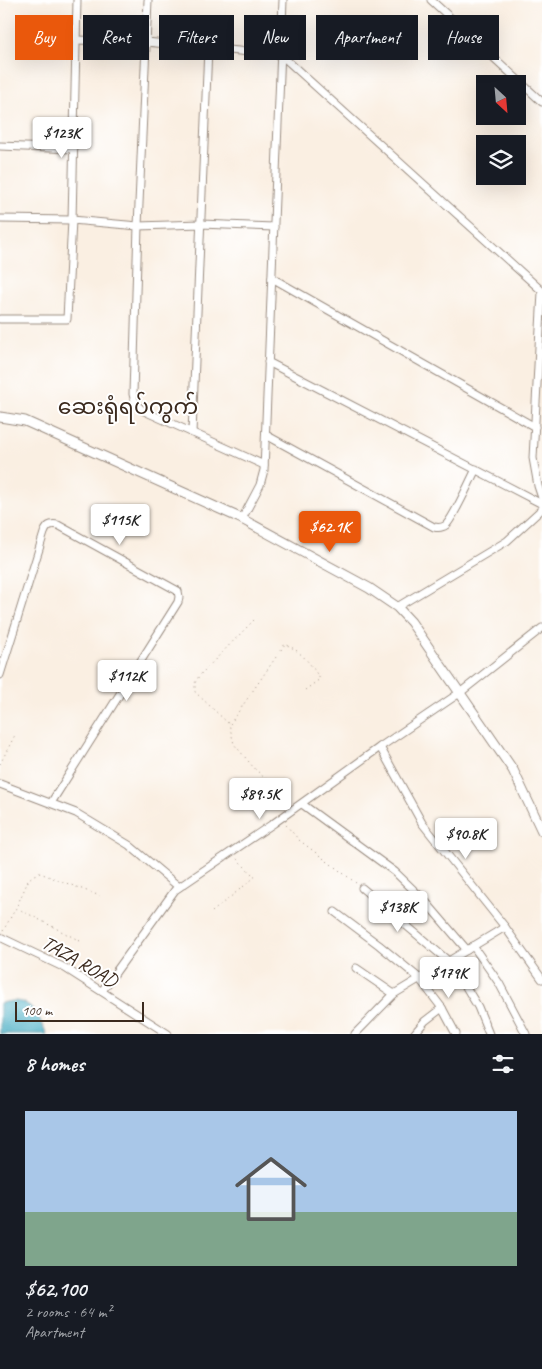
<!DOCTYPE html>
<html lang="en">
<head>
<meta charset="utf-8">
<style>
  :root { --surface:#171b24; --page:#242831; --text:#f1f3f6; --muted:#9ea1a6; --accent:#ea580c }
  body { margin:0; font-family:Caveat,"Noto Sans Myanmar",sans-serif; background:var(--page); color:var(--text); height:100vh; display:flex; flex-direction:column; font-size:19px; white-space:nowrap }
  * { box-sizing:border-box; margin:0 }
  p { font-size:16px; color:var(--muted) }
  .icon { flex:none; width:28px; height:28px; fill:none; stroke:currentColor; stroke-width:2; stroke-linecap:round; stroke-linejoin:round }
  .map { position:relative; height:1034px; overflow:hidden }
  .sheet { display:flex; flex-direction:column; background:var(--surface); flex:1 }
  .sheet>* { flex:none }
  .guide { position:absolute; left:15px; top:15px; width:512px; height:45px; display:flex; gap:10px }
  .needle { width:32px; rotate:154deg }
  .buttons { position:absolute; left:476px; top:75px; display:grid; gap:10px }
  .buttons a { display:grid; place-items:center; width:50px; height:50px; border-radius:0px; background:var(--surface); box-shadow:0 5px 20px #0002; font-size:25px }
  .scale { position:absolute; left:15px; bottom:12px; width:129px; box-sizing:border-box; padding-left:5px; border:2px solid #3b2a1e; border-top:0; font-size:14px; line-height:18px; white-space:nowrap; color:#3b2a1e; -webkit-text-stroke:4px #fff; paint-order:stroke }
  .price { position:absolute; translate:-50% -42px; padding:0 11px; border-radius:5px; background:#fff; color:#222; font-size:16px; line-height:32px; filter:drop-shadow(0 1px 2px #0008) }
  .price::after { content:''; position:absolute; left:50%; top:30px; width:15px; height:11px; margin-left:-8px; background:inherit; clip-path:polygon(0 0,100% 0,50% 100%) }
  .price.selected { background:var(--accent); color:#fff }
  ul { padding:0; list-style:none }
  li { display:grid; align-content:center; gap:10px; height:265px; padding:0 25px }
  li span { display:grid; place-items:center; height:155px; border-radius:0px; color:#555 }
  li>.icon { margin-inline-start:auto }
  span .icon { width:90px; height:90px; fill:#fffc; stroke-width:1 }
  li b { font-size:21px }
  h2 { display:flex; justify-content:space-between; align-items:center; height:60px; padding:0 25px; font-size:21px }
  .pill { padding:0 18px; border-radius:0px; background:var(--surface); box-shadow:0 5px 20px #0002; font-size:18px; line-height:45px }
  .pill.selected { background:var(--accent); color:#fff }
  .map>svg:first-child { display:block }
</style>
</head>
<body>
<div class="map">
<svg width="542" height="1034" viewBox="0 0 542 1034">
  <rect width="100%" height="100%" fill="#fff"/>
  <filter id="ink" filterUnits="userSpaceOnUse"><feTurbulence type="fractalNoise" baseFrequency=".02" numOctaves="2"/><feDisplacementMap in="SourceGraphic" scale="10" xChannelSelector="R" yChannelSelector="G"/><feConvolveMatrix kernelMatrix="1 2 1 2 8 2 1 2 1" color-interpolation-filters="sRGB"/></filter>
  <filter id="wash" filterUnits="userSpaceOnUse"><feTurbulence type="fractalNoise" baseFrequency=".0096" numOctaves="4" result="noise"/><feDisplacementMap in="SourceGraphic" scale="20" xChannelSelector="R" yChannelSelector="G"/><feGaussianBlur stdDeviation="1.12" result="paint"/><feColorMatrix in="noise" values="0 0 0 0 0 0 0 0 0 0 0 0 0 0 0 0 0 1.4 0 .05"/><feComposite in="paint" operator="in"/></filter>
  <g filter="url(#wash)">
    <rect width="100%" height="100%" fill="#faefe2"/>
    <!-- water -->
    <path fill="#43abc2" stroke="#3f6a70" d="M11,1001C34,1000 38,1016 47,1034H0V1003Z"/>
  </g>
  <g filter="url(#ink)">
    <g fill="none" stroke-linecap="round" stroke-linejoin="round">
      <defs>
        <g id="street">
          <path d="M148,0L138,226L133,394C134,401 136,405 142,410L264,465"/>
          <path d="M431,0L542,102"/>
          <path d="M76,40L146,42L281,55L542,291"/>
          <path d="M0,146L74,149"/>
          <path d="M0,219L72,220L138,226L201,224L274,227"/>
          <path d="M272,278L535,427"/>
          <path d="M542,292L533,458L538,486L542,498"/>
          <path d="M0,319H67L72,220L77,0"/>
          <path d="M268,362L542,504"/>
          <path d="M192,433L208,48"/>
          <path d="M266,435L434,527C439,528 442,528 446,525C454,517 470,481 476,469"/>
          <path d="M242,519L260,485L264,470L283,0"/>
          <path d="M397,607L507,541L542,509"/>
          <path d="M0,675L44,533C47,526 50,523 58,525L178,591L179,597L178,602L51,803"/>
          <path d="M380,747L422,823L505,927L542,979"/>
          <path d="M0,784L76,813L129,845L179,887"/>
          <path d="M302,804L395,872L426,902L467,950"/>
          <path d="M362,888L453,965L478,1007L489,1034"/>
          <path d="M335,912L379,945L419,978L442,1008L456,1034"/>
          <path d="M0,937L65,968L168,1034"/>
          <path d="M473,946L499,983L526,1034"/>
          <path d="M356,968L394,994"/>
          <path d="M102,991L175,890L274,823L380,747L461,692L542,628"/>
          <path d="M355,1034L394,994L505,927"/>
          <path d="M414,1034L425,1021L442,1008"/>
        </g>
        <path id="secondary" d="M0,417L25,421L240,518L369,588L397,607L411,622L513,770L542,831"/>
      </defs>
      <!-- street casing -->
      <use href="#street" stroke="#9a8c80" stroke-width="9"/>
      <!-- secondary casing -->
      <use href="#secondary" stroke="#9a8c80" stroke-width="11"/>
      <!-- path -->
      <g stroke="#9a8c80" stroke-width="1" stroke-dasharray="1 4" stroke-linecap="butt">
        <path d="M254,620L199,676L195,683V692L229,724L234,744L254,768L274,787L285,806"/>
        <path d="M230,724L285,644C301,651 311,664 320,679L305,690"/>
        <path d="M0,764L15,735"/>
        <path d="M286,825L299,840L356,883"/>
        <path d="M17,908L82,942"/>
        <path d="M212,912L255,877L236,858"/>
        <path d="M3,931L16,908L29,879L34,875L40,873L100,896"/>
      </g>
      <!-- street -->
      <use href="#street" stroke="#fff" stroke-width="7"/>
      <!-- secondary -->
      <use href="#secondary" stroke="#fff" stroke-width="9"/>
    </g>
  </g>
  <g text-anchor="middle" stroke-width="4" stroke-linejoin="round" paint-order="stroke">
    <!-- street labels -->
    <g font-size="20" fill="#3b2a1e" stroke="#fff">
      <text transform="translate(80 961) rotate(30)" y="7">TAZA ROAD</text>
    </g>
    <!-- quarter labels -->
    <g font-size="22" fill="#3b2a1e" stroke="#fff">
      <text x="128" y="414">ဆေးရုံရပ်ကွက်</text>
    </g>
  </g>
</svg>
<div class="buttons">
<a><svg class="needle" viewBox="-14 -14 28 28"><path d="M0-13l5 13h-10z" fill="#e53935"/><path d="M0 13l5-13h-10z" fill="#9ea1a6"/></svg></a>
<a><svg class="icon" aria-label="layers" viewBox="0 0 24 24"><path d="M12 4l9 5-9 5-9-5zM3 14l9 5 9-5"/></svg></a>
</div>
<div class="scale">100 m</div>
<b class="price" style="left:62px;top:159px">$123K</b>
<b class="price" style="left:120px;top:546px">$115K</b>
<b class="price selected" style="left:330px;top:553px">$62.1K</b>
<b class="price" style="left:127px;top:702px">$112K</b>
<b class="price" style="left:260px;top:820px">$89.5K</b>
<b class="price" style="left:466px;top:860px">$90.8K</b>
<b class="price" style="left:398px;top:933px">$138K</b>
<b class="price" style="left:449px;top:999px">$179K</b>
<div class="guide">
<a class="pill selected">Buy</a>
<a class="pill">Rent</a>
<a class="pill">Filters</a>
<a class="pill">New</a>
<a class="pill">Apartment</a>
<a class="pill">House</a>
</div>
</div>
<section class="sheet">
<h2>8 homes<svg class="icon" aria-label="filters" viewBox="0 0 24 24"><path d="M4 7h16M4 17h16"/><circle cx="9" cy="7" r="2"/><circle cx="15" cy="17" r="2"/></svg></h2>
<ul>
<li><span style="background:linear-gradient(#a9c7e8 65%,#7fa58c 0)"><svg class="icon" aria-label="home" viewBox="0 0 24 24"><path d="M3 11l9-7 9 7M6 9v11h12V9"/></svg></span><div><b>$62,100</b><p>2 rooms · 64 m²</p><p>Apartment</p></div></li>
</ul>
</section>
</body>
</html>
